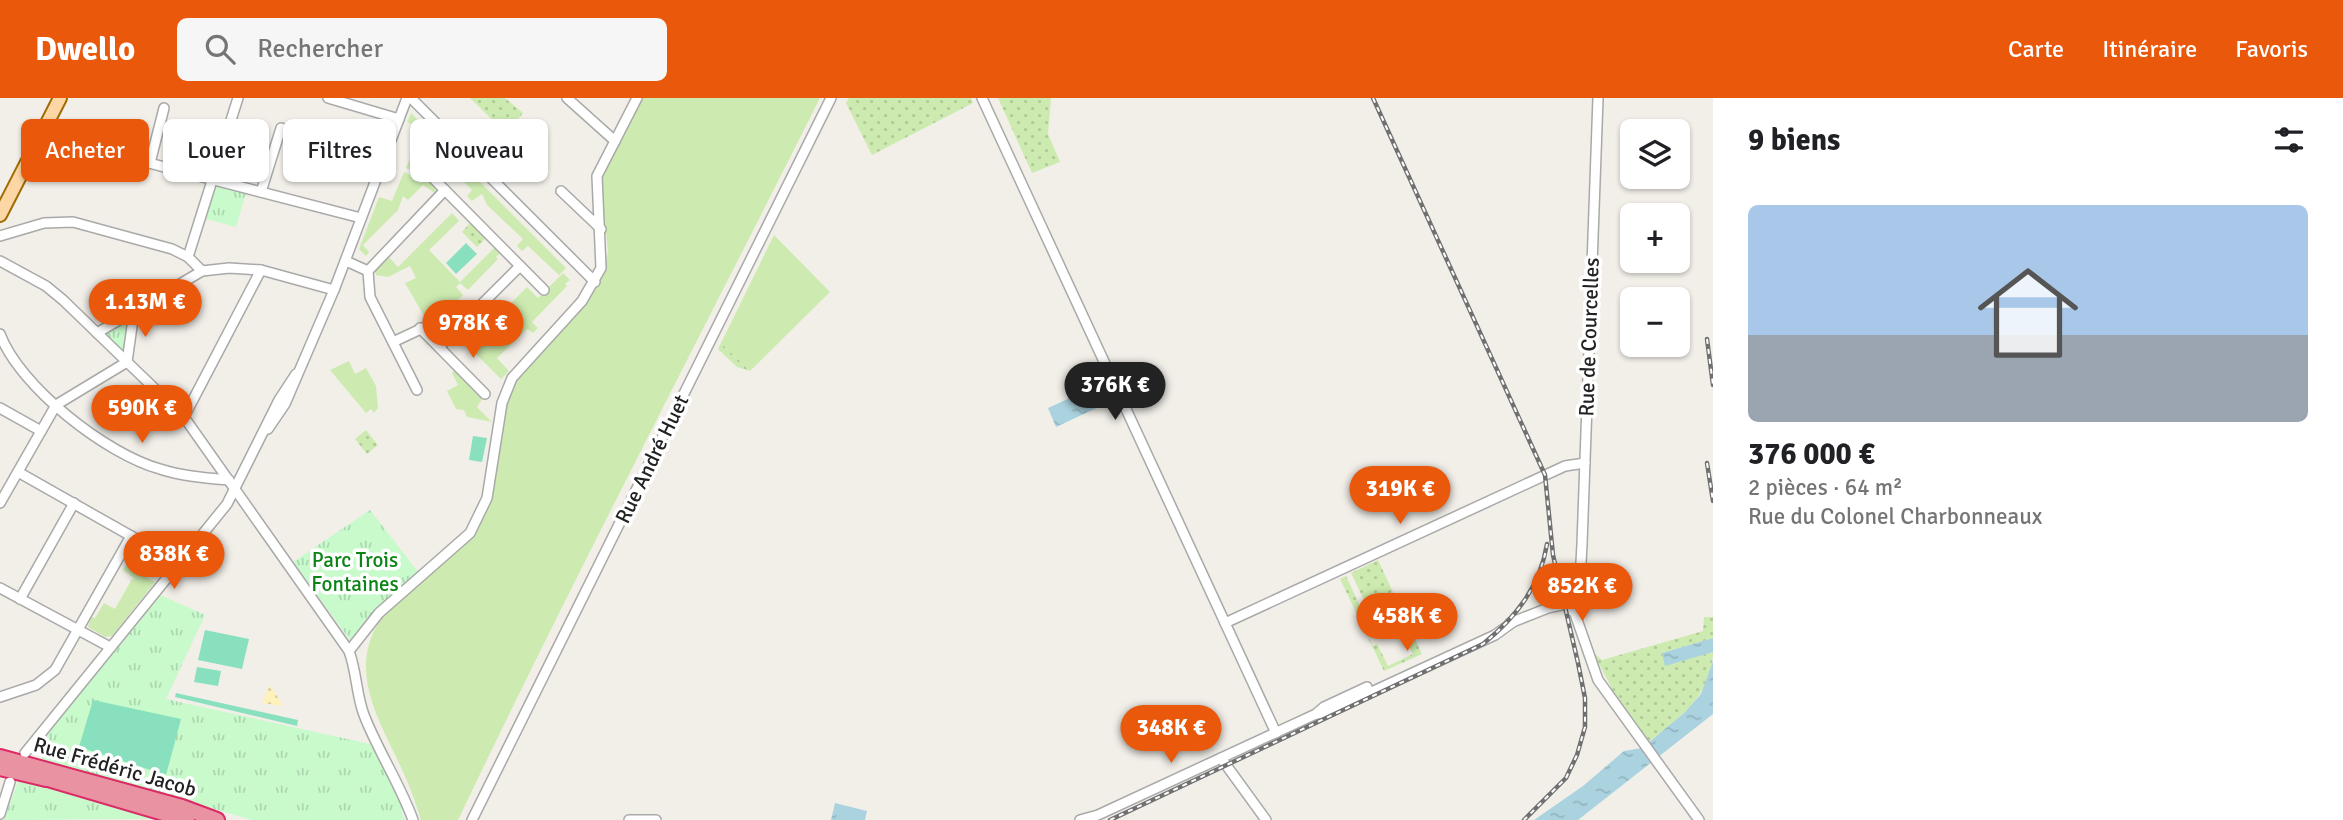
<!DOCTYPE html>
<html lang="fr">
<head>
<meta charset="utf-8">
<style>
  :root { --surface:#fff; --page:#f6f6f6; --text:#202124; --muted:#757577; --line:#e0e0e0; --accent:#ea580c }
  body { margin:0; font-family:Signika,sans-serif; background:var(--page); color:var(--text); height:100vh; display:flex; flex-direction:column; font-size:26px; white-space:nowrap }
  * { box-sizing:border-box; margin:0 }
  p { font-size:23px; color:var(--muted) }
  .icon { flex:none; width:38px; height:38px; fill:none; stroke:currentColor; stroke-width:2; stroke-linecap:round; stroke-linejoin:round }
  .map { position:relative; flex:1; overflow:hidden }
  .side { display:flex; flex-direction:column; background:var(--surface); width:630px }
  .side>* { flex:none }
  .top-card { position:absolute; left:21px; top:21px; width:665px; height:63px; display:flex; gap:14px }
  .buttons { position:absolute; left:1620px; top:21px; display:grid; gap:14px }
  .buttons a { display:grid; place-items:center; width:70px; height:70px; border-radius:10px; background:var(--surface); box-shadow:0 2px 5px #0004; font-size:35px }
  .price { position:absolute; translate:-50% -60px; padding:0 16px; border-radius:24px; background:var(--accent); color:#fff; font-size:23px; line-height:46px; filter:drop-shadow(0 2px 4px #0008) }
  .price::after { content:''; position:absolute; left:50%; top:42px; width:21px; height:16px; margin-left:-10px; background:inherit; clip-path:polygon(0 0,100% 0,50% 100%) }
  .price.selected { background:#222; color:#fff }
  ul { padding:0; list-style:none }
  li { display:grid; align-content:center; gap:14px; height:371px; padding:0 35px }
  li+li { border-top:2px solid var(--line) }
  li span { display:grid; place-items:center; height:217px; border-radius:10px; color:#555 }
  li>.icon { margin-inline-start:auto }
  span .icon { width:126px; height:126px; fill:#fffc; stroke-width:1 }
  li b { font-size:30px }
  h2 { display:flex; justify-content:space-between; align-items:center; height:84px; padding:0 35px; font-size:30px }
  .pill { padding:0 24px; border-radius:10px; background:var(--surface); box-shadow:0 2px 5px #0004; font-size:24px; line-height:63px }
  .pill.selected { background:var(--accent); color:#fff }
  header { display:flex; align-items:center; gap:42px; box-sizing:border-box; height:98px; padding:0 35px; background:var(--accent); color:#fff }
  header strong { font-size:33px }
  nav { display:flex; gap:38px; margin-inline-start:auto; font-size:24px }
  .search { width:490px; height:63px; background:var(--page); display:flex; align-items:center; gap:18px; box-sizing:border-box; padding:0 24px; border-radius:10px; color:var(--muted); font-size:26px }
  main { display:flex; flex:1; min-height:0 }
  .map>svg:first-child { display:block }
</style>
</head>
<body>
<header>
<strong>Dwello</strong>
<div class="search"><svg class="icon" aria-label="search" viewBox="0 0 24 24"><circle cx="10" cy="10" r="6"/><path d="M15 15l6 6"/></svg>Rechercher</div>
<nav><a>Carte</a><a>Itinéraire</a><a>Favoris</a></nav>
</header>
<main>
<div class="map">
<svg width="1713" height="722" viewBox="0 0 1713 722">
  <defs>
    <pattern id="grass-dots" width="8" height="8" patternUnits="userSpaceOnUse" patternTransform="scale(1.75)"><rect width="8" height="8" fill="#cdebb0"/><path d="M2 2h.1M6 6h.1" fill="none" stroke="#b0c997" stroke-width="1.8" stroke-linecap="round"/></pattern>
    <pattern id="sand-dots" width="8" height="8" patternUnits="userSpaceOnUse" patternTransform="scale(1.75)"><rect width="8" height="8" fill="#fff1ba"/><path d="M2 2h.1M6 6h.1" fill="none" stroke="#dacea0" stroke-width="1.8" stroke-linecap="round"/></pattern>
    <pattern id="park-tufts" width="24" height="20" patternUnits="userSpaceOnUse" patternTransform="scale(1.75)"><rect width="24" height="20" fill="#c8facc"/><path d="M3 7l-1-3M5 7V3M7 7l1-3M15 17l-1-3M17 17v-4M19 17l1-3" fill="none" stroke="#acd6af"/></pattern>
    <pattern id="water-ripples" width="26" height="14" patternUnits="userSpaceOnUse" patternTransform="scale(1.75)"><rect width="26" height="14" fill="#aad3df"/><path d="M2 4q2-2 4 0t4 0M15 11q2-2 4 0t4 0" fill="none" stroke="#92b5bf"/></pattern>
  </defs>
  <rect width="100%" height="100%" fill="#f2efe9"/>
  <!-- grass -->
  <g fill="url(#grass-dots)">
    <path d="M470,0H505L523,15L506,35Z"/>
    <path d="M849,0H971L973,5L872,57L846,5Z"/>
    <path d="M998,0H1051L1048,36L1060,64L1032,75Z"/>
    <path d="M470,125L485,141L477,149L462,134Z"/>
    <path d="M721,245L750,273L737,269L718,251Z"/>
    <path d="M366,332L378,347L367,356L355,341Z"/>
    <path d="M1378,462L1422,556L1384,573L1340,481L1346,478L1367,523L1362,525L1373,548L1377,546L1388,568L1413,556L1394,522L1380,517L1373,521L1351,475Z"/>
    <path d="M1704,519H1713V540L1662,555L1666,567L1713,554C1713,598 1677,621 1646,646L1627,620L1593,554L1602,562L1703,533Z"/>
  </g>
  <!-- sand -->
  <path fill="url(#sand-dots)" d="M270,587L282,606V608L262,605Z"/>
  <!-- park -->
  <g fill="url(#park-tufts)">
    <path d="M219,88L246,95L236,129L206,121L215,89Z"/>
    <path d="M129,220L125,259L102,236Z"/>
    <path d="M370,412L419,475L377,511L350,542L293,464Z"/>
    <path d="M158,496L205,517L166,601L370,646L405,711L401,713L405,722H252L42,661L38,648Z"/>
    <path d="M19,681L154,721L4,722Z"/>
  </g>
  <!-- garden -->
  <g fill="#cdebb0">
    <path d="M642,0H820C699,241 574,479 458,722H421C416,707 411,691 404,676C381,624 344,572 383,518L474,437L491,390L503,313L517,278L580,210L594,192L605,170L608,153L600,80L605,66Z"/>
    <path d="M411,15L566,170L559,177L528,148L522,153L517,148L523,141L487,107L482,96L472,103L467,98L472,92L436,56L435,51L412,72L406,70L422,31L407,24Z"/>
    <path d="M404,74L422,82L426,79L435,90L436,96L423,87L408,102L403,98L398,112L363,147L369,154L366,158L359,151L379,99L392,103Z"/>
    <path d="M452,115L459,123L429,152L460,184L496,148L501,154L496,159L498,161L468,192L460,185L456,189L463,197L443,218L454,228L442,235L427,223L405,185L416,180L410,168L388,179L376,177L375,171L387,157L398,169Z"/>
    <path d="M774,137L830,194L750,273L721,245Z"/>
    <path d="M563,175L570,182L565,186L567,188L532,224L538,230L533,235L527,231L497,260L509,273L501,281L462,242L470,234L476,240L527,189L538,200Z"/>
    <path d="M349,263L355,276L366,270L376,288L378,310L374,315L371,311L366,315L330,272Z"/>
    <path d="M456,269L484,298L477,309L492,324L467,319L464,312L456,311L447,293L458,287L452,275Z"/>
    <path d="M126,467L155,484L112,538L105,539L88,529L91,519L95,520L104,505L115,511L132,481H135L123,472Z"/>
  </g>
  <!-- pitch -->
  <g fill="#88e0be">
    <path d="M466,145L477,156L456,176L446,165Z"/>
    <path d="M473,338L487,340L482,364L469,362Z"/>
    <path d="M205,532L249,541L242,571L198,562Z"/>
    <path d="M197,569L221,573L218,588L194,584Z"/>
    <path d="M176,595L298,622L297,628L175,599Z"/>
    <path d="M93,602L181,621L166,677L79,649Z"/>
  </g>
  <!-- water -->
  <g fill="url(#water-ripples)">
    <path d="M1094,289L1103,307L1056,329L1048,310Z"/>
    <path d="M1713,540V554L1665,568L1662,555Z"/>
    <path d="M1713,563V616L1578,722H1534L1583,688L1624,653L1642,650L1684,615L1701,596Z"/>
    <path d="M835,705L867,713L865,722H831Z"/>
  </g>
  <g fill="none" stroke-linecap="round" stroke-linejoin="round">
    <defs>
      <g id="minor">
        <path d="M328,0L399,21"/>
        <path d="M411,0L595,184"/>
        <path d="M567,0L615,43"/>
        <path d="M982,0L1276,635"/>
        <path d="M41,37L361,120"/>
        <path d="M150,65L164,10"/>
        <path d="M418,72L422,69L544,192"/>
        <path d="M561,93L601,131"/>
        <path d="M261,94L281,30L384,61"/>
        <path d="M0,138L44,125L73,124L172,151L188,159L202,173L229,170L261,172L334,192"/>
        <path d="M188,159L238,0"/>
        <path d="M0,163L46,188L63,202L184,319L349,553C357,575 356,596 364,617C378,653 400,686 413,722"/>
        <path d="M346,163L368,173L370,199L417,292"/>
        <path d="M368,173L445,92"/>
        <path d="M420,230L485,296"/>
        <path d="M97,235L202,173"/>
        <path d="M0,236C20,289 106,356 160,371C181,378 206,380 229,382"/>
        <path d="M393,244L425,229L443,243"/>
        <path d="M439,249L520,168"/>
        <path d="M127,264L134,214"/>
        <path d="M0,310L41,333"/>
        <path d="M184,319L261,172"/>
        <path d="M268,331L285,306L334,192L407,0"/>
        <path d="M18,374L177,464"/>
        <path d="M0,405L56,307L127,264"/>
        <path d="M1581,478L1566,504L1572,513L1579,506V502L1582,446L1598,0"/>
        <path d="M0,490L110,549"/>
        <path d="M20,501L74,405"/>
        <path d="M1574,513L1598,582L1699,722"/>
        <path d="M1225,525L1565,368L1585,365"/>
        <path d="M1510,525L1548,510L1566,506"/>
        <path d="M349,553L379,515L470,435L487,400L502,305L512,280L582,203L601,170L597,78L637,0"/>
        <path d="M0,599L36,587L55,572L131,438"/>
        <path d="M1316,616L1324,609L1367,589"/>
        <path d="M25,655L227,406L279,302L296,276"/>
        <path d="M1221,660L1266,722"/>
        <path d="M0,716L10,684"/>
        <path d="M472,722L831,0"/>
        <path d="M629,722H656"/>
        <path d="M1080,722L1098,717L1316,616L1326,615L1495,537L1513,524"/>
      </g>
      <path id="major" d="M0,117L60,0"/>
      <g id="highway">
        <path d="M0,659L182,709L217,722"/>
        <path d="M0,670L46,681"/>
        <path d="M38,678L187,722"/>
      </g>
    </defs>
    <!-- minor casing -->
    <use href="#minor" stroke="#a9a9a9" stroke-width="12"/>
    <!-- major casing -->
    <use href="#major" stroke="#a06b00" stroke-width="16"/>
    <!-- highway casing -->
    <use href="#highway" stroke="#dc2a67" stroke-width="18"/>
    <!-- minor -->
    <use href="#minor" stroke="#fff" stroke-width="9"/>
    <!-- major -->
    <use href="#major" stroke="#fcd6a4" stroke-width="12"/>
    <!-- highway -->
    <use href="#highway" stroke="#e892a2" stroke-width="14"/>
    <defs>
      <g id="rail">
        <path d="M1373,0L1545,377L1553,457L1578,565L1585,600V629L1577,657L1566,680L1524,722"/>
        <path d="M1707,241L1713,287"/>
        <path d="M1707,365L1713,403"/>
        <path d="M1110,722L1483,546C1516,519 1540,489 1547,446"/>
      </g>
    </defs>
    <!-- rail casing -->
    <use href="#rail" stroke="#707070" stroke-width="4.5"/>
    <!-- rail -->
    <use href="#rail" stroke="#fff" stroke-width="2" stroke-dasharray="5" stroke-linecap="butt"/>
  </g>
  <g text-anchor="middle" stroke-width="7" stroke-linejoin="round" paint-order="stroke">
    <!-- street labels -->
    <g font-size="21" fill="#222" stroke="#fff">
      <text transform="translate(1589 239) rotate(-88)" y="7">Rue de Courcelles</text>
      <text transform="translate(652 361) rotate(-64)" y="7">Rue André Huet</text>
      <text transform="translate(115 669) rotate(16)" y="7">Rue Frédéric Jacob</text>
    </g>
    <!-- park labels -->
    <g font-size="21" fill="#0c8416" stroke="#fff">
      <text x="355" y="469">Parc Trois<tspan x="355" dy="24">Fontaines</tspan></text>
    </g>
  </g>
</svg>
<div class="buttons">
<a><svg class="icon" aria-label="layers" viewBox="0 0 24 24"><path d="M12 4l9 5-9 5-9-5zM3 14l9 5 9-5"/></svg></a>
<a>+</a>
<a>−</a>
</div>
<b class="price" style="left:145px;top:241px">1.13M €</b>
<b class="price" style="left:473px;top:262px">978K €</b>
<b class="price selected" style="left:1115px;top:324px">376K €</b>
<b class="price" style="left:142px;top:347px">590K €</b>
<b class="price" style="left:1400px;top:428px">319K €</b>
<b class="price" style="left:174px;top:493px">838K €</b>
<b class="price" style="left:1582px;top:525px">852K €</b>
<b class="price" style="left:1407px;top:555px">458K €</b>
<b class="price" style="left:1171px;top:667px">348K €</b>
<div class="top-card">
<a class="pill selected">Acheter</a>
<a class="pill">Louer</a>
<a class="pill">Filtres</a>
<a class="pill">Nouveau</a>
</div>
</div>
<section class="side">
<h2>9 biens<svg class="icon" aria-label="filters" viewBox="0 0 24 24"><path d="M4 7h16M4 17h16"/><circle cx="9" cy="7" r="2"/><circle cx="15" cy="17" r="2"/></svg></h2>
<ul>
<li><span style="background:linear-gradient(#a9c7e8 60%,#9aa5b1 0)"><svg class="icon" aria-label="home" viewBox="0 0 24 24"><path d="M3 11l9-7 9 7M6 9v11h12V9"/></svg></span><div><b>376 000 €</b><p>2 pièces · 64 m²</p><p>Rue du Colonel Charbonneaux</p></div></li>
</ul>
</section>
</main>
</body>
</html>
